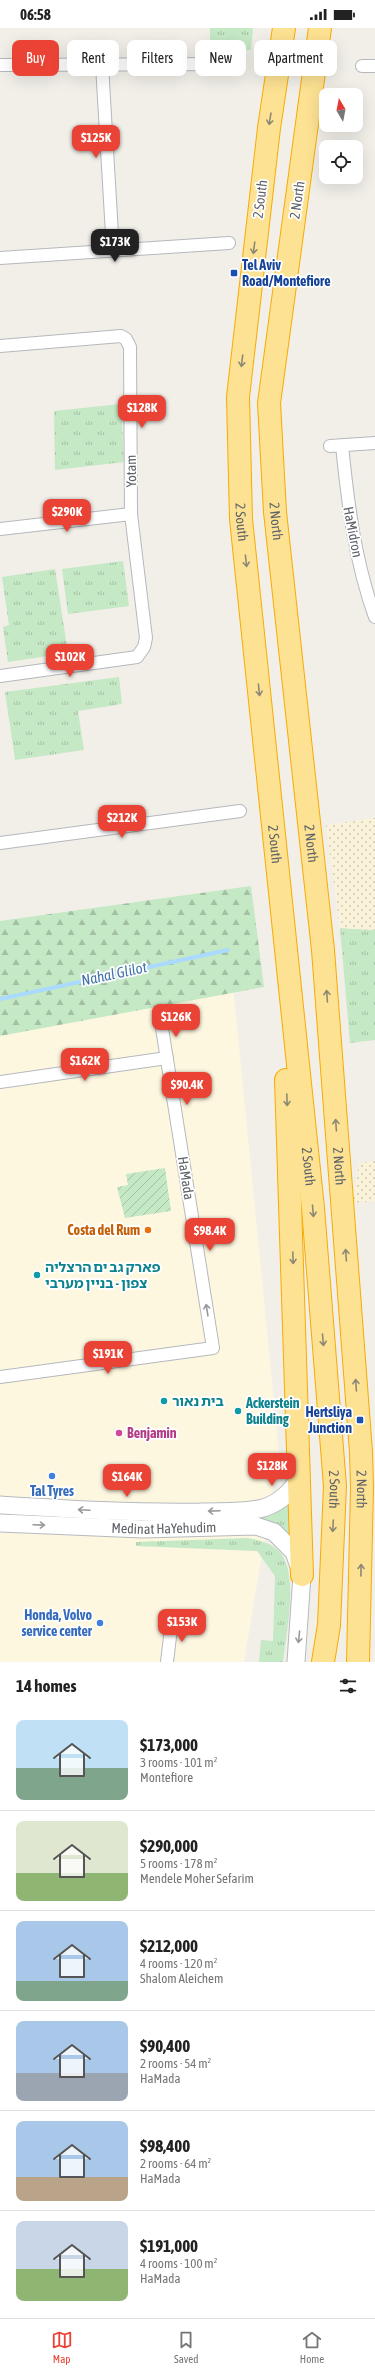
<!DOCTYPE html>
<html lang="en">
<head>
<meta charset="utf-8">
<style>
  :root { --surface:#fff; --page:#f2f2f2; --text:#222; --muted:#767676; --line:#e0e0e0; --accent:#ea4335 }
  body { margin:0; font-family:"Asap Condensed","Noto Sans Hebrew",sans-serif; background:var(--page); color:var(--text); height:100vh; display:flex; flex-direction:column; font-size:15px; white-space:nowrap }
  * { box-sizing:border-box; margin:0 }
  p { font-size:13px; color:var(--muted) }
  .icon { flex:none; width:22px; height:22px; fill:none; stroke:currentColor; stroke-width:2; stroke-linecap:round; stroke-linejoin:round }
  .map { position:relative; height:1634px; overflow:hidden }
  .panel { display:flex; flex-direction:column; background:var(--surface); flex:1 }
  .panel>* { flex:none }
  .guide { position:absolute; left:12px; top:12px; width:351px; height:36px; display:flex; gap:8px }
  .needle { width:26px; rotate:350deg }
  .buttons { position:absolute; left:319px; top:60px; display:grid; gap:8px }
  .buttons a { display:grid; place-items:center; width:44px; height:44px; border-radius:8px; background:var(--surface); box-shadow:0 4px 16px #0002; font-size:20px }
  .price { position:absolute; translate:-50% -34px; padding:0 9px; border-radius:8px; background:var(--accent); color:#fff; font-size:13px; line-height:26px; filter:drop-shadow(0 1px 2px #0008) }
  .price::after { content:''; position:absolute; left:50%; top:24px; width:12px; height:9px; margin-left:-6px; background:inherit; clip-path:polygon(0 0,100% 0,50% 100%) }
  .price.current { background:#222; color:#fff }
  ul { padding:0; list-style:none }
  li { display:flex; align-items:center; gap:12px; height:100px; padding:0 16px }
  li+li { border-top:1px solid var(--line) }
  li span { display:grid; place-items:center; flex:none; width:112px; height:80px; border-radius:8px; color:#555 }
  li>.icon { margin-inline-start:auto }
  span .icon { width:48px; height:48px; fill:#fffc; stroke-width:1 }
  li b { font-size:17px }
  h2 { display:flex; justify-content:space-between; align-items:center; height:48px; padding:0 16px; font-size:17px }
  .chip { padding:0 14px; border-radius:8px; background:var(--surface); box-shadow:0 4px 16px #0002; font-size:14px; line-height:36px }
  .chip.current { background:var(--accent); color:#fff }
  .status { display:flex; justify-content:space-between; align-items:center; height:28px; padding:0 20px; background:var(--surface); direction:ltr }
  .status svg { height:11px; fill:currentColor }
  .tab-bar { display:flex; justify-content:space-around; align-items:center; height:56px; border-top:1px solid var(--line); background:var(--surface); font-size:11px; color:var(--muted) }
  .tab-bar a { display:grid; justify-items:center; gap:2px }
  .tab-bar .current { color:var(--accent) }
  .map>svg:first-child { display:block }
</style>
</head>
<body>
<div class="status"><b>06:58</b><svg viewBox="0 0 49 12"><path d="M0 12V9h3v3zM5 12V6h3v6zM10 12V3h3v9zM15 12V0h3v12zM26 1h20v11H26zM47 4h2v5h-2z"/></svg></div>
<div class="map">
<svg width="375" height="1634" viewBox="0 0 375 1634">
  <defs>
    <pattern id="grass-tufts" width="24" height="20" patternUnits="userSpaceOnUse"><rect width="24" height="20" fill="#c5e8c5"/><path d="M3 7l-1-3M5 7V3M7 7l1-3M15 17l-1-3M17 17v-4M19 17l1-3" fill="none" stroke="#a3c0a4"/></pattern>
    <pattern id="forest-firs" width="22" height="20" patternUnits="userSpaceOnUse"><rect width="22" height="20" fill="#c5e8c5"/><path d="M5 1l3.5 6h-7zM16 11l3.5 6h-7z" fill="#a3c0a4"/></pattern>
    <pattern id="sand-dots" width="8" height="8" patternUnits="userSpaceOnUse"><rect width="8" height="8" fill="#fbf3d9"/><path d="M2 2h.1M6 6h.1" fill="none" stroke="#cec8b4" stroke-width="1.8" stroke-linecap="round"/></pattern>
    <pattern id="garden-furrows" width="10" height="10" patternUnits="userSpaceOnUse"><rect width="10" height="10" fill="#c5e8c5"/><path d="M-1 1l2-2M0 10L10 0M9 11l2-2" fill="none" stroke="#a3c0a4"/></pattern>
  </defs>
  <rect width="100%" height="100%" fill="#f1efe8"/>
  <!-- commercial -->
  <path fill="#fef7e0" d="M233,958L279,1424L244,1634H0V1003Z"/>
  <!-- grass -->
  <g fill="url(#grass-tufts)">
    <path d="M210,0H253L251,22L210,23Z"/>
    <path d="M121,376L124,434L55,442L54,383Z"/>
    <path d="M123,533L129,578L68,586L62,541Z"/>
    <path d="M55,541L68,625L8,634L3,599L9,597L2,549Z"/>
    <path d="M119,649L122,676L78,683L84,722L15,732L5,664Z"/>
    <path d="M340,900L375,902V1012L350,1015Z"/>
    <path d="M289,1472L297,1523L258,1494L257,1487Z"/>
    <path d="M247,1510C259,1512 275,1516 282,1527C298,1551 286,1606 283,1634H259L261,1612L273,1613L275,1548L257,1523L136,1518V1514Z"/>
  </g>
  <!-- forest -->
  <path fill="url(#forest-firs)" d="M251,858L264,959L0,1008V893Z"/>
  <!-- sand -->
  <g fill="url(#sand-dots)">
    <path d="M375,790V902L340,900L326,797Z"/>
    <path d="M375,1133V1173L353,1175L359,1135Z"/>
  </g>
  <!-- garden -->
  <path fill="url(#garden-furrows)" d="M165,1140L171,1183L125,1190L117,1159L128,1157L126,1146Z"/>
  <g fill="none" stroke-linecap="round" stroke-linejoin="round">
    <!-- stream -->
    <path stroke="#aadaff" stroke-width="4" d="M0,971L228,922"/>
    <defs>
      <g id="street">
        <path d="M0,37L228,36"/>
        <path d="M102,37L113,223"/>
        <path d="M362,38H375"/>
        <path d="M0,230L229,215"/>
        <path d="M0,318L121,308L126,311L130,319L131,486L146,610L144,619L137,629L0,648"/>
        <path d="M330,418L375,415"/>
        <path d="M342,418C348,476 355,534 375,589"/>
        <path d="M0,501L131,486"/>
        <path d="M0,815L240,783"/>
        <path d="M0,1054L167,1030"/>
        <path d="M0,1349L213,1320L161,994"/>
        <path d="M167,1634L172,1592"/>
      </g>
      <g id="secondary">
        <path d="M0,1477C67,1481 133,1485 200,1484C220,1483 244,1485 263,1480C280,1475 294,1462 300,1446"/>
        <path id="s1" d="M0,1495L142,1501L256,1498L274,1504L294,1524L302,1547L296,1634"/>
      </g>
      <g id="highway">
        <path id="s2" d="M284,0L269,100L238,369L241,491L313,1180L335,1458L329,1597L323,1634"/>
        <path id="s3" d="M320,0L269,375L275,484L323,922L361,1424L362,1460L358,1634"/>
        <path d="M286,1052L302,1547"/>
      </g>
    </defs>
    <!-- street casing -->
    <use href="#street" stroke="#b5b8bc" stroke-width="14"/>
    <!-- secondary casing -->
    <use href="#secondary" stroke="#b6babf" stroke-width="19"/>
    <!-- highway casing -->
    <use href="#highway" stroke="#f9ab00" stroke-width="24"/>
    <!-- street -->
    <use href="#street" stroke="#fff" stroke-width="12"/>
    <!-- secondary -->
    <use href="#secondary" stroke="#fff" stroke-width="17"/>
    <!-- highway -->
    <use href="#highway" stroke="#fde293" stroke-width="22"/>
  </g>
  <!-- one-way arrows -->
  <defs><path id="oneway-shaft" d="M-6 0H5M1.5-3L5.5 0L1.5 3" fill="none" stroke-width="1.6" stroke-linecap="round" stroke-linejoin="round"/></defs>
  <g stroke="#8e8975">
    <use href="#oneway-shaft" transform="translate(270 91) rotate(99)"/>
    <use href="#oneway-shaft" transform="translate(254 220) rotate(97)"/>
    <use href="#oneway-shaft" transform="translate(242 333) rotate(97)"/>
    <use href="#oneway-shaft" transform="translate(246 533) rotate(84)"/>
    <use href="#oneway-shaft" transform="translate(259 662) rotate(84)"/>
    <use href="#oneway-shaft" transform="translate(327 968) rotate(-94)"/>
    <use href="#oneway-shaft" transform="translate(287 1072) rotate(88)"/>
    <use href="#oneway-shaft" transform="translate(336 1097) rotate(-94)"/>
    <use href="#oneway-shaft" transform="translate(313 1183) rotate(85)"/>
    <use href="#oneway-shaft" transform="translate(346 1227) rotate(-94)"/>
    <use href="#oneway-shaft" transform="translate(293 1230) rotate(88)"/>
    <use href="#oneway-shaft" transform="translate(323 1312) rotate(85)"/>
    <use href="#oneway-shaft" transform="translate(356 1357) rotate(-94)"/>
    <use href="#oneway-shaft" transform="translate(333 1498) rotate(93)"/>
    <use href="#oneway-shaft" transform="translate(361 1542) rotate(-89)"/>
  </g>
  <g stroke="#979a9d">
    <use href="#oneway-shaft" transform="translate(207 1282) rotate(-99)"/>
    <use href="#oneway-shaft" transform="translate(84 1482) rotate(-177)"/>
    <use href="#oneway-shaft" transform="translate(214 1483) rotate(178)"/>
    <use href="#oneway-shaft" transform="translate(39 1497) rotate(2)"/>
    <use href="#oneway-shaft" transform="translate(299 1609) rotate(96)"/>
  </g>
  <!-- markers -->
  <g fill="#1a4fb4" stroke="#fff" stroke-width="1.5">
    <rect x="230" y="241" width="8" height="8" rx="2"/>
    <rect x="356" y="1388" width="8" height="8" rx="2"/>
  </g>
  <circle fill="#e8710a" stroke="#fff" stroke-width="1.5" cx="148" cy="1202" r="4"/>
  <g fill="#0f9aa8" stroke="#fff" stroke-width="1.5">
    <circle cx="37" cy="1247" r="4"/>
    <circle cx="164" cy="1373" r="4"/>
    <circle cx="238" cy="1383" r="4"/>
  </g>
  <circle fill="#d1479c" stroke="#fff" stroke-width="1.5" cx="119" cy="1405" r="4"/>
  <g fill="#3f7fe0" stroke="#fff" stroke-width="1.5">
    <circle cx="52" cy="1448" r="4"/>
    <circle cx="100" cy="1595" r="4"/>
  </g>
  <g text-anchor="middle" stroke-width="3.5" stroke-linejoin="round" paint-order="stroke">
    <!-- street labels -->
    <g font-size="14" fill="#5f6368" stroke="#fff">
      <text transform="translate(260 171) rotate(-83)" y="5">2 South</text>
      <text transform="translate(297 172) rotate(-82)" y="5">2 North</text>
      <text transform="translate(131 443) rotate(-91)" y="5">Yotam</text>
      <text dy="5" stroke="none"><textPath href="#s3" startOffset="497">2 North</textPath></text>
      <text dy="5" stroke="none"><textPath href="#s2" startOffset="497">2 South</textPath></text>
      <text transform="translate(353 504) rotate(79)" y="5">HaMidron</text>
      <text dy="5" stroke="none"><textPath href="#s3" startOffset="821">2 North</textPath></text>
      <text dy="5" stroke="none"><textPath href="#s2" startOffset="821">2 South</textPath></text>
      <text dy="5" stroke="none"><textPath href="#s3" startOffset="1145">2 North</textPath></text>
      <text dy="5" stroke="none"><textPath href="#s2" startOffset="1145">2 South</textPath></text>
      <text transform="translate(186 1150) rotate(81)" y="5">HaMada</text>
      <text dy="5" stroke="none"><textPath href="#s2" startOffset="1469">2 South</textPath></text>
      <text dy="5" stroke="none"><textPath href="#s3" startOffset="1469">2 North</textPath></text>
      <text dy="5" stroke="none"><textPath href="#s1" startOffset="164">Medinat HaYehudim</textPath></text>
    </g>
    <!-- transit labels -->
    <g font-size="14" font-weight="bold" fill="#164399" stroke="#fff" text-anchor="start">
      <text x="242" y="242">Tel Aviv<tspan x="242" dy="16">Road/Montefiore</tspan></text>
      <text x="352" y="1389" text-anchor="end">Hertsliya<tspan x="352" dy="16">Junction</tspan></text>
    </g>
    <!-- food labels -->
    <g font-size="14" font-weight="bold" fill="#c56008" stroke="#fff" text-anchor="end">
      <text x="140" y="1207">Costa del Rum</text>
    </g>
    <!-- culture labels -->
    <g font-size="14" font-weight="bold" fill="#0d838f" stroke="#fff" text-anchor="start">
      <text x="45" y="1244">פארק גב ים הרצליה<tspan x="45" dy="16">צפון - בניין מערבי</tspan></text>
      <text x="172" y="1378">בית נאור</text>
      <text x="246" y="1380">Ackerstein<tspan x="246" dy="16">Building</tspan></text>
    </g>
    <!-- hotel labels -->
    <g font-size="14" font-weight="bold" fill="#b23c85" stroke="#fff" text-anchor="start">
      <text x="127" y="1410">Benjamin</text>
    </g>
    <!-- shop labels -->
    <g font-size="14" font-weight="bold" fill="#366cbe" stroke="#fff">
      <text x="52" y="1468">Tal Tyres</text>
      <text x="92" y="1592" text-anchor="end">Honda, Volvo<tspan x="92" dy="16">service center</tspan></text>
    </g>
    <!-- water labels -->
    <g font-size="15" font-style="italic" fill="#4174aa" stroke="#fff">
      <text transform="translate(114 946) rotate(-12)" y="5">Nahal Glilot</text>
    </g>
  </g>
</svg>
<div class="buttons">
<a><svg class="needle" viewBox="-14 -14 28 28"><path d="M0-13l5 13h-10z" fill="#e53935"/><path d="M0 13l5-13h-10z" fill="#767676"/></svg></a>
<a><svg class="icon" aria-label="locate" viewBox="0 0 24 24"><circle cx="12" cy="12" r="6"/><path d="M12 2v4M12 18v4M2 12h4M18 12h4"/></svg></a>
</div>
<b class="price" style="left:96px;top:131px">$125K</b>
<b class="price current" style="left:115px;top:235px">$173K</b>
<b class="price" style="left:142px;top:401px">$128K</b>
<b class="price" style="left:67px;top:505px">$290K</b>
<b class="price" style="left:70px;top:650px">$102K</b>
<b class="price" style="left:122px;top:811px">$212K</b>
<b class="price" style="left:176px;top:1010px">$126K</b>
<b class="price" style="left:85px;top:1054px">$162K</b>
<b class="price" style="left:187px;top:1078px">$90.4K</b>
<b class="price" style="left:210px;top:1224px">$98.4K</b>
<b class="price" style="left:108px;top:1347px">$191K</b>
<b class="price" style="left:272px;top:1459px">$128K</b>
<b class="price" style="left:127px;top:1470px">$164K</b>
<b class="price" style="left:182px;top:1615px">$153K</b>
<div class="guide">
<a class="chip current">Buy</a>
<a class="chip">Rent</a>
<a class="chip">Filters</a>
<a class="chip">New</a>
<a class="chip">Apartment</a>
</div>
</div>
<section class="panel">
<h2>14 homes<svg class="icon" aria-label="filters" viewBox="0 0 24 24"><path d="M4 7h16M4 17h16"/><circle cx="9" cy="7" r="2"/><circle cx="15" cy="17" r="2"/></svg></h2>
<ul>
<li><span style="background:linear-gradient(#bfe0f5 60%,#7fa58c 0)"><svg class="icon" aria-label="home" viewBox="0 0 24 24"><path d="M3 11l9-7 9 7M6 9v11h12V9"/></svg></span><div><b>$173,000</b><p>3 rooms · 101 m²</p><p>Montefiore</p></div></li>
<li><span style="background:linear-gradient(#dfe7d0 65%,#8fb573 0)"><svg class="icon" aria-label="home" viewBox="0 0 24 24"><path d="M3 11l9-7 9 7M6 9v11h12V9"/></svg></span><div><b>$290,000</b><p>5 rooms · 178 m²</p><p>Mendele Moher Sefarim</p></div></li>
<li><span style="background:linear-gradient(#a9c7e8 75%,#7fa58c 0)"><svg class="icon" aria-label="home" viewBox="0 0 24 24"><path d="M3 11l9-7 9 7M6 9v11h12V9"/></svg></span><div><b>$212,000</b><p>4 rooms · 120 m²</p><p>Shalom Aleichem</p></div></li>
<li><span style="background:linear-gradient(#a9c7e8 65%,#9aa5b1 0)"><svg class="icon" aria-label="home" viewBox="0 0 24 24"><path d="M3 11l9-7 9 7M6 9v11h12V9"/></svg></span><div><b>$90,400</b><p>2 rooms · 54 m²</p><p>HaMada</p></div></li>
<li><span style="background:linear-gradient(#a9c7e8 70%,#b9a48a 0)"><svg class="icon" aria-label="home" viewBox="0 0 24 24"><path d="M3 11l9-7 9 7M6 9v11h12V9"/></svg></span><div><b>$98,400</b><p>2 rooms · 64 m²</p><p>HaMada</p></div></li>
<li><span style="background:linear-gradient(#c9d6e8 60%,#8fb573 0)"><svg class="icon" aria-label="home" viewBox="0 0 24 24"><path d="M3 11l9-7 9 7M6 9v11h12V9"/></svg></span><div><b>$191,000</b><p>4 rooms · 100 m²</p><p>HaMada</p></div></li>
</ul>
</section>
<nav class="tab-bar">
<a class="current"><svg class="icon" aria-label="map" viewBox="0 0 24 24"><path d="M3 6l6-2 6 2 6-2v14l-6 2-6-2-6 2zM9 4v14M15 6v14"/></svg>Map</a>
<a><svg class="icon" aria-label="saved" viewBox="0 0 24 24"><path d="M7 4h10v16l-5-4-5 4z"/></svg>Saved</a>
<a><svg class="icon" aria-label="home" viewBox="0 0 24 24"><path d="M3 11l9-7 9 7M6 9v11h12V9"/></svg>Home</a>
</nav>
</body>
</html>
